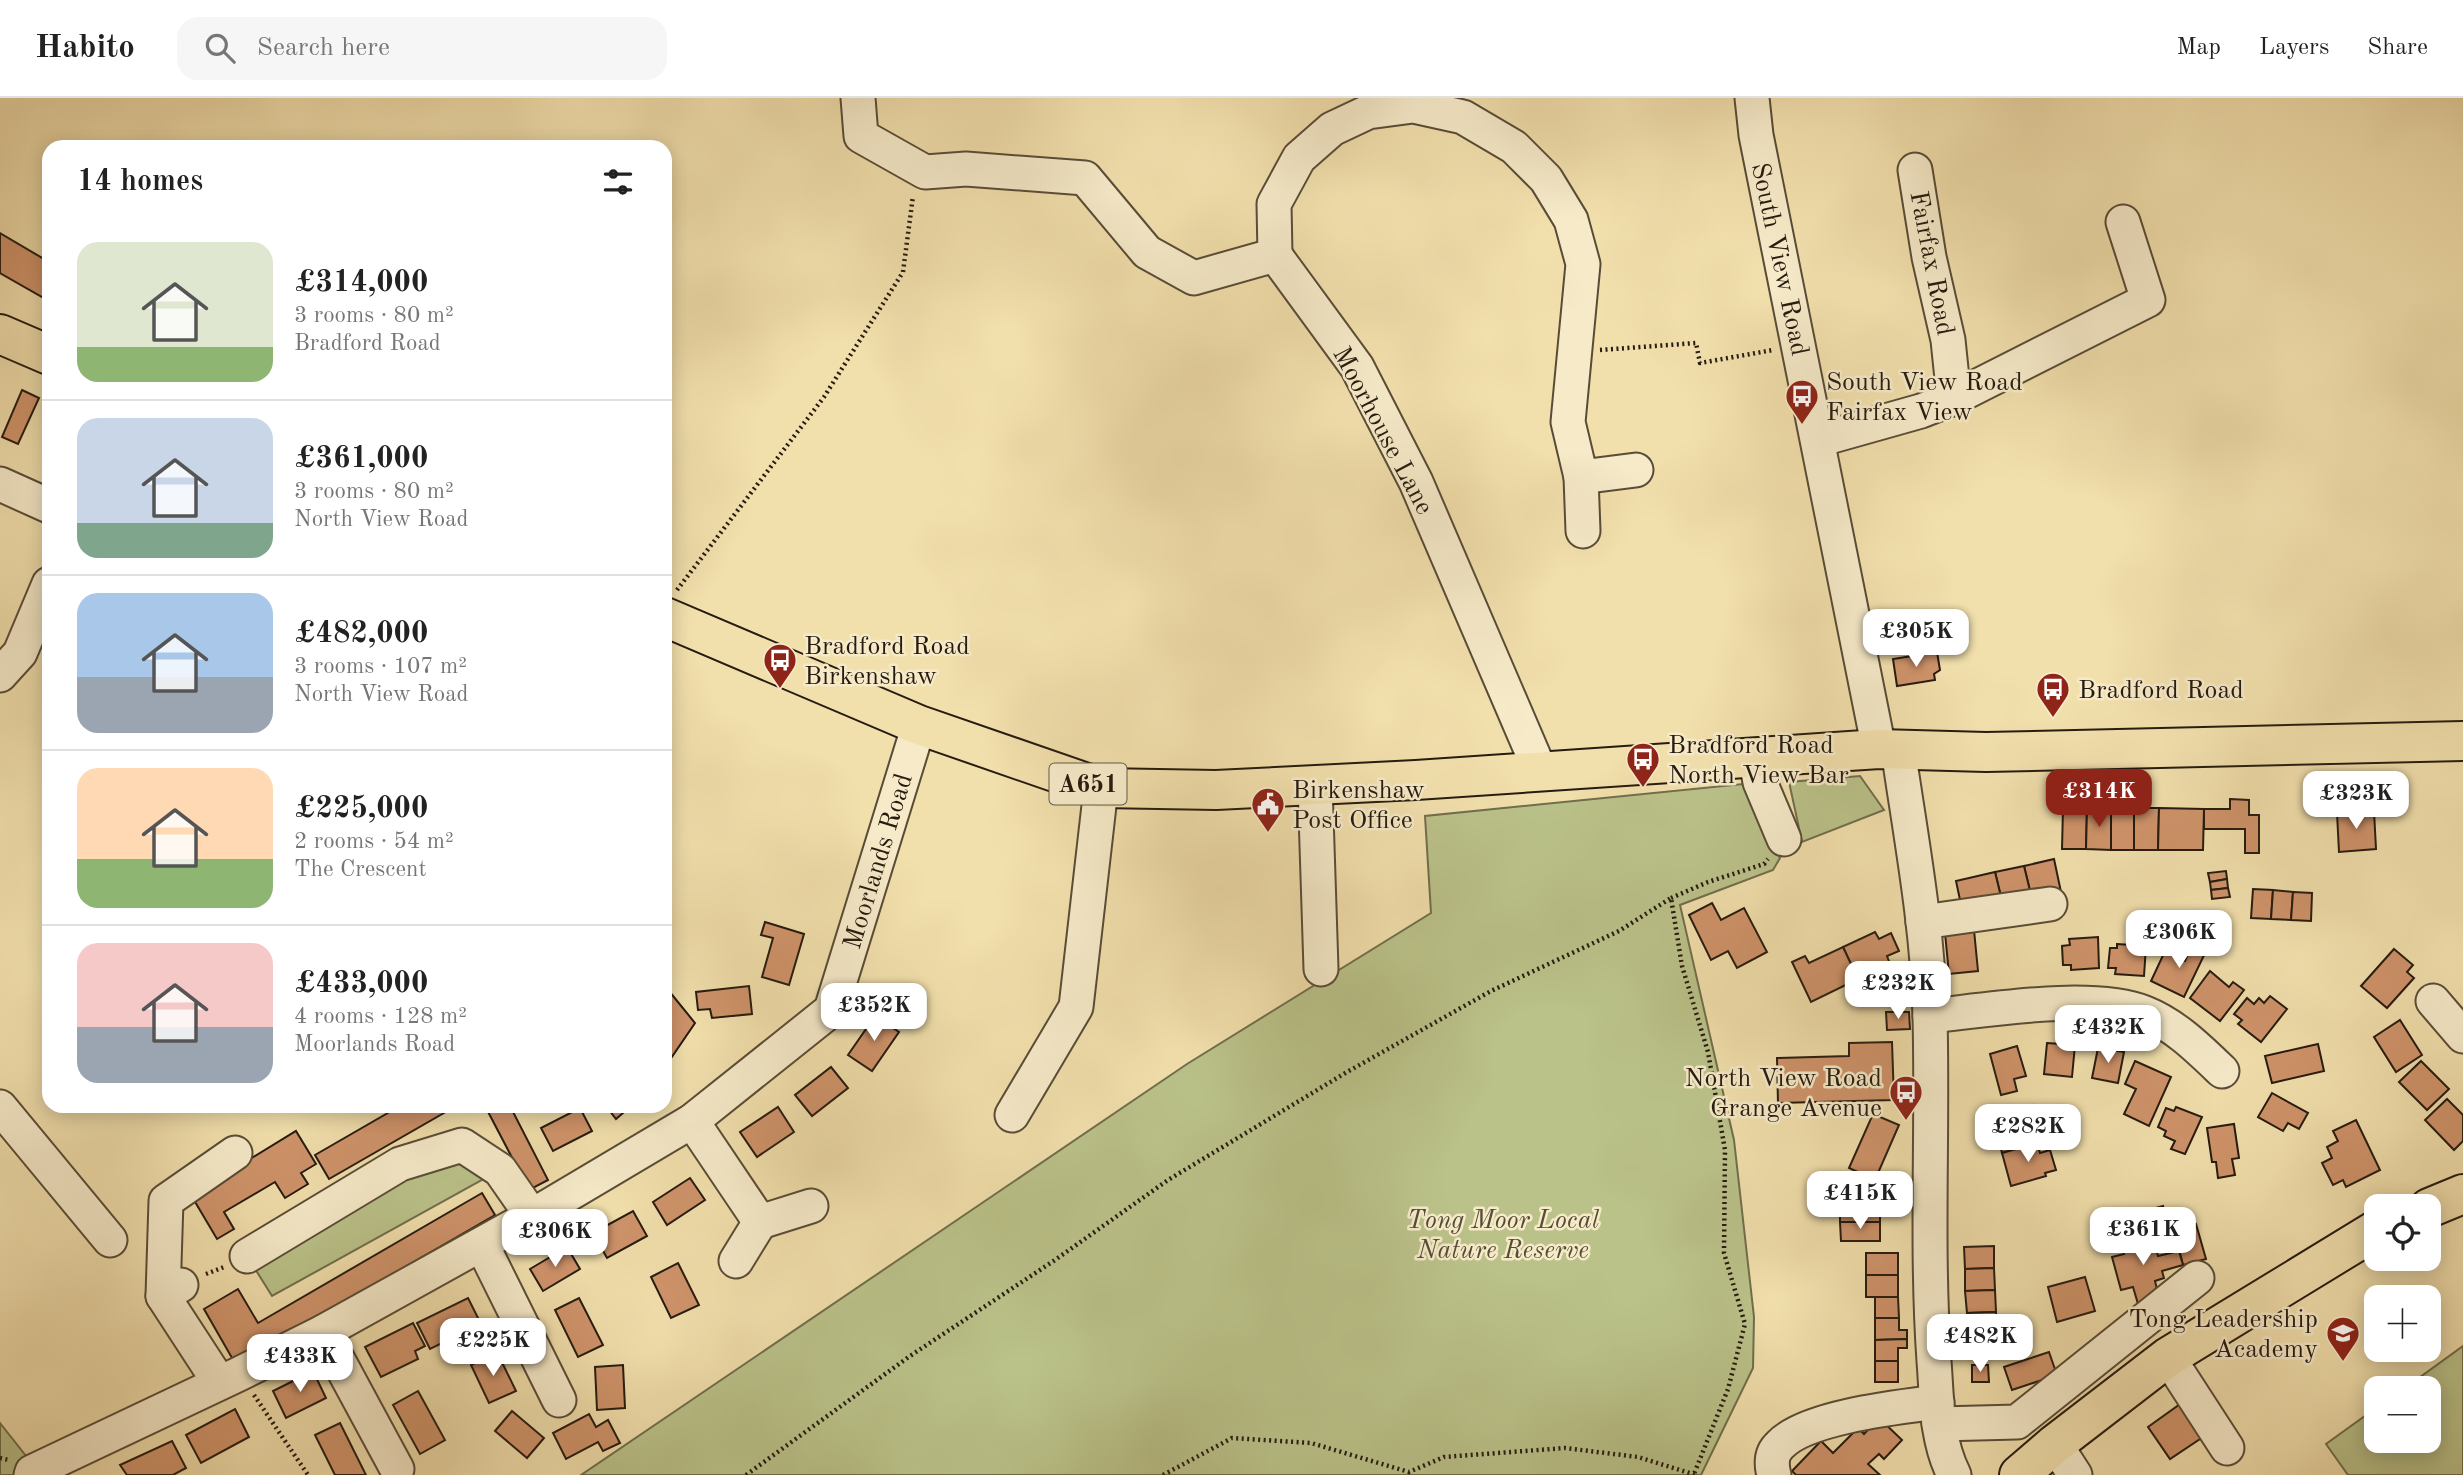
<!DOCTYPE html>
<html lang="en">
<head>
<meta charset="utf-8">
<style>
  :root { --surface:#fff; --page:#f6f6f6; --text:#222; --muted:#767676; --line:#e0e0e0; --accent:#8f2418 }
  body { margin:0; font-family:"Old Standard TT",serif; background:var(--page); color:var(--text); height:100vh; display:flex; flex-direction:column; font-size:26px; white-space:nowrap }
  * { box-sizing:border-box; margin:0 }
  p { font-size:23px; color:var(--muted) }
  .icon { flex:none; width:38px; height:38px; fill:none; stroke:currentColor; stroke-width:2; stroke-linecap:round; stroke-linejoin:round }
  .map { position:relative; flex:1; overflow:hidden }
  .details { position:absolute; left:42px; top:42px; width:630px; height:973px; display:flex; flex-direction:column; background:var(--surface); border-radius:21px; box-shadow:0 4px 18px #0003 }
  .details>* { flex:none }
  .controls { position:absolute; left:2364px; top:1096px; display:grid; gap:14px }
  .controls a { display:grid; place-items:center; width:77px; height:77px; border-radius:14px; background:var(--surface); box-shadow:0 4px 18px #0003; font-size:35px }
  .price { position:absolute; translate:-50% -60px; padding:0 16px; border-radius:14px; background:#fff; color:#222; font-size:23px; line-height:46px; filter:drop-shadow(0 2px 4px #0008) }
  .price::after { content:''; position:absolute; left:50%; top:42px; width:21px; height:16px; margin-left:-10px; background:inherit; clip-path:polygon(0 0,100% 0,50% 100%) }
  .price.active { background:var(--accent); color:#fff }
  ul { padding:0; list-style:none }
  li { display:flex; align-items:center; gap:21px; height:175px; padding:0 35px }
  li+li { border-top:2px solid var(--line) }
  li span { display:grid; place-items:center; flex:none; width:196px; height:140px; border-radius:21px; color:#555 }
  li>.icon { margin-inline-start:auto }
  span .icon { width:84px; height:84px; fill:#fffc; stroke-width:1 }
  li b { font-size:30px }
  h2 { display:flex; justify-content:space-between; align-items:center; height:84px; padding:0 35px; font-size:30px }
  header { display:flex; align-items:center; gap:42px; box-sizing:border-box; height:98px; padding:0 35px; background:var(--surface); border-bottom:2px solid var(--line) }
  header strong { font-size:33px }
  nav { display:flex; gap:38px; margin-inline-start:auto; font-size:24px }
  .search { width:490px; height:63px; background:var(--page); display:flex; align-items:center; gap:18px; box-sizing:border-box; padding:0 24px; border-radius:21px; color:var(--muted); font-size:26px }
  .map>svg:first-child { display:block }
</style>
</head>
<body>
<header>
<strong>Habito</strong>
<div class="search"><svg class="icon" aria-label="search" viewBox="0 0 24 24"><circle cx="10" cy="10" r="6"/><path d="M15 15l6 6"/></svg>Search here</div>
<nav><a>Map</a><a>Layers</a><a>Share</a></nav>
</header>
<div class="map">
<svg width="2463" height="1377" viewBox="0 0 2463 1377">
  <rect width="100%" height="100%" fill="#f1dfac"/>
  <filter id="stains"><feTurbulence type="fractalNoise" baseFrequency=".00286" numOctaves="4"/><feColorMatrix values="0 0 0 0 .2 0 0 0 0 .09 0 0 0 0 .02 0 0 0 .5 -.17"/></filter>
  <radialGradient id="worn" r=".72"><stop offset=".6" stop-color="#630" stop-opacity="0"/><stop offset="1" stop-color="#630" stop-opacity=".3"/></radialGradient>
  <!-- green -->
  <g fill="#bac289" stroke="#706e4c" stroke-width="2">
    <path d="M1860,678L1884,712L1802,744L1789,684Z"/>
    <path d="M1743,686L1780,760L1773,772L1680,807L1734,1042L1754,1219L1753,1270L1701,1377H581L1187,966L1431,815L1425,718Z"/>
    <path d="M462,1047L500,1072L272,1198L247,1158Z"/>
    <path d="M2463,1248V1377H2348L2326,1346L2376,1310V1342H2429V1290H2405Z"/>
    <path d="M0,1325L26,1358L20,1377H0Z"/>
  </g>
  <!-- building -->
  <g fill="#cf936a" stroke="#261b10" stroke-width="2">
    <path d="M0,135L49,164V203L0,175Z"/>
    <path d="M22,292L39,300L18,346L2,339Z"/>
    <path d="M1937,554L1940,572L1934,576L1935,582L1897,588L1893,561Z"/>
    <path d="M2387,678L2388,712L2346,715L2344,681Z"/>
    <path d="M2230,701L2249,702V717H2259V755H2245V731H2204V711H2230Z"/>
    <path d="M2063,710H2087L2086,751H2062Z"/>
    <path d="M2087,710H2111V752L2086,751Z"/>
    <rect x="2111" y="710" width="23" height="42"/>
    <path d="M2134,710H2159L2158,752H2134Z"/>
    <path d="M2159,710L2204,711L2203,752H2158Z"/>
    <path d="M2374,713L2376,751L2339,754L2337,715Z"/>
    <path d="M2054,761L2061,794L2032,801L2024,768Z"/>
    <path d="M2024,768L2032,801L2003,807L1995,774Z"/>
    <path d="M2226,773L2227,781L2210,784L2208,775Z"/>
    <path d="M1995,774L2003,807L1963,816L1956,783Z"/>
    <path d="M2227,781L2228,790L2211,792L2210,784Z"/>
    <path d="M2228,790L2230,799L2212,801L2211,792Z"/>
    <path d="M2253,791L2273,792L2271,821L2251,820Z"/>
    <path d="M2273,792L2293,794L2291,822L2271,821Z"/>
    <path d="M2293,794L2312,795L2311,823L2291,822Z"/>
    <path d="M1712,805L1721,822L1744,810L1767,854L1737,870L1728,853L1711,862L1689,817Z"/>
    <path d="M765,824L804,836L789,887L762,879L773,840L761,837Z"/>
    <path d="M1974,832L1978,873L1949,876L1945,835Z"/>
    <path d="M1875,834L1879,841L1891,835L1899,853L1887,858L1890,866L1858,881L1843,849Z"/>
    <path d="M2098,839L2099,870L2071,872V867H2063L2062,848L2070,847L2069,841Z"/>
    <path d="M2193,844L2207,851L2184,899L2151,883L2165,853L2185,863Z"/>
    <path d="M2117,846L2146,848L2144,878L2115,876L2116,870H2108L2110,850H2117Z"/>
    <path d="M1843,849L1858,881L1811,904L1792,864L1805,858L1809,865Z"/>
    <path d="M2394,851L2413,867L2407,874L2414,880L2387,910L2361,888Z"/>
    <path d="M2210,873L2229,889L2233,884L2244,892L2220,923L2190,900Z"/>
    <path d="M749,888L752,916L712,920L710,911L698,912L696,894Z"/>
    <path d="M669,893L695,925L665,969V898Z"/>
    <path d="M2270,898L2287,911L2261,944L2238,926L2242,922L2234,916L2247,900L2254,906L2259,900L2264,905Z"/>
    <path d="M1886,914H1909L1910,931L1887,932Z"/>
    <path d="M875,918L899,934L872,973L848,957Z"/>
    <path d="M2400,922L2422,957L2396,974L2374,939Z"/>
    <path d="M1892,944L1894,1002L1778,1005L1777,960L1849,958V945Z"/>
    <path d="M2047,945L2075,947L2072,979L2044,976Z"/>
    <path d="M2318,946L2324,973L2272,985L2265,958Z"/>
    <path d="M2017,948L2026,978L2014,981L2017,993L2001,997L1990,956Z"/>
    <path d="M2098,950L2124,954L2118,985L2092,980Z"/>
    <path d="M2135,963L2171,979L2149,1028L2124,1016L2136,991L2125,986Z"/>
    <path d="M2421,963L2449,991L2427,1012L2399,984Z"/>
    <path d="M831,969L848,990L812,1018L795,997Z"/>
    <path d="M2272,995L2308,1015L2299,1031L2288,1025L2283,1033L2258,1019Z"/>
    <path d="M2447,1001L2463,1017V1043L2454,1052L2425,1022Z"/>
    <path d="M2033,1007L2039,1030L2033,1032L2037,1045L2002,1055L1994,1023L2019,1016L2018,1011Z"/>
    <path d="M400,1008H456L329,1081L315,1057Z"/>
    <path d="M485,1008H510L548,1082L529,1092Z"/>
    <path d="M606,1008H631L616,1021Z"/>
    <path d="M778,1009L794,1034L757,1059L740,1034Z"/>
    <path d="M2176,1009L2202,1019L2185,1056L2171,1051L2175,1043L2164,1038L2166,1033L2158,1029L2166,1010L2174,1013Z"/>
    <path d="M580,1010L592,1033L553,1053L541,1030Z"/>
    <path d="M1873,1016L1899,1027L1875,1082L1849,1070Z"/>
    <path d="M2356,1022L2380,1072L2346,1089L2343,1082L2333,1087L2322,1065L2332,1060L2327,1049L2338,1043L2333,1033Z"/>
    <path d="M2234,1026L2239,1060L2232,1061L2235,1077L2218,1080L2216,1064H2212L2207,1030Z"/>
    <path d="M296,1033L316,1066L301,1075L308,1086L285,1100L275,1084L224,1114L234,1131L217,1141L191,1097Z"/>
    <path d="M2037,1045L2040,1055L2050,1052L2056,1072L2045,1075L2046,1078L2011,1088L2002,1055Z"/>
    <path d="M690,1080L705,1102L667,1127L653,1104Z"/>
    <path d="M1879,1085L1880,1104L1840,1105V1086Z"/>
    <path d="M482,1095L495,1117L236,1267L204,1211L238,1191L258,1225Z"/>
    <path d="M1880,1104V1124H1840V1105Z"/>
    <path d="M2163,1108L2169,1130L2147,1136L2141,1114Z"/>
    <path d="M633,1113L647,1138L607,1160L593,1135Z"/>
    <path d="M1840,1124H1880V1143H1841Z"/>
    <path d="M2196,1126L2206,1161L2183,1167L2174,1132Z"/>
    <path d="M2152,1137L2158,1158L2179,1153L2183,1167L2162,1173L2164,1180L2155,1183L2159,1200L2138,1206L2133,1189L2121,1192L2112,1159L2124,1156L2121,1145Z"/>
    <path d="M1994,1148V1170L1965,1171L1964,1149Z"/>
    <path d="M567,1149L580,1171L543,1193L530,1171Z"/>
    <rect x="1866" y="1155" width="32" height="22"/>
    <path d="M678,1165L699,1207L671,1220L651,1179Z"/>
    <path d="M1994,1170L1995,1192L1965,1193V1171Z"/>
    <rect x="1866" y="1177" width="32" height="22"/>
    <path d="M2085,1179L2095,1213L2057,1224L2048,1189Z"/>
    <path d="M1995,1192L1996,1214L1967,1215L1965,1193Z"/>
    <path d="M1875,1199H1898L1899,1220H1875Z"/>
    <path d="M468,1200L481,1226L430,1251L417,1225Z"/>
    <path d="M579,1200L603,1247L578,1259L555,1212Z"/>
    <path d="M1996,1214L1997,1236L1967,1237V1215Z"/>
    <path d="M1875,1220H1899V1232H1907V1241L1875,1242Z"/>
    <path d="M413,1225L425,1248L415,1253L418,1261L381,1279L365,1249Z"/>
    <path d="M1907,1241V1250H1898V1263H1875V1242Z"/>
    <path d="M497,1254L516,1293L489,1305L471,1267Z"/>
    <path d="M2049,1254L2057,1277L2012,1292L2004,1269Z"/>
    <rect x="1875" y="1263" width="23" height="21"/>
    <path d="M623,1267L625,1310L597,1312L595,1269Z"/>
    <path d="M1972,1267H1988L1989,1284H1972Z"/>
    <path d="M313,1273L326,1300L286,1320L273,1293Z"/>
    <path d="M418,1293L445,1342L420,1356L393,1307Z"/>
    <path d="M2183,1304L2206,1337L2170,1361L2148,1329Z"/>
    <path d="M235,1311L249,1339L201,1365L186,1337Z"/>
    <path d="M512,1313L544,1340L527,1360L495,1333Z"/>
    <path d="M589,1316L596,1329L608,1322L620,1345L603,1353L598,1344L566,1361L553,1335Z"/>
    <path d="M1879,1320L1902,1342L1884,1361L1879,1356L1868,1366L1880,1377H1796L1792,1373L1821,1343L1833,1355L1858,1330L1864,1336Z"/>
    <path d="M340,1325L366,1377H335L315,1337Z"/>
    <path d="M172,1343L186,1370L173,1377H127L120,1367Z"/>
  </g>
  <g fill="none" stroke-linecap="round" stroke-linejoin="round">
    <defs>
      <g id="minor">
        <path d="M858,0L861,38L925,74L966,71L1085,80L1147,154L1194,180L1275,157L1357,269L1416,384L1541,675"/>
        <path d="M1752,0L1756,37L1879,651"/>
        <path d="M1915,72L1929,159L1948,242L1954,300"/>
        <path d="M1275,157L1274,106L1299,60L1332,31L1368,14L1413,8L1463,19L1514,49L1546,81L1571,122L1583,166L1568,324L1581,379L1636,372"/>
        <path d="M1818,342L1921,313L1954,300L2148,202L2123,124"/>
        <path d="M1581,379L1583,433"/>
        <path d="M0,386L49,408"/>
        <path d="M0,577L20,555L49,486"/>
        <path d="M1898,651C1911,740 1928,830 1930,919C1933,1034 1926,1149 1934,1263C1937,1302 1936,1341 1954,1377"/>
        <path d="M1755,658L1760,684L1784,741"/>
        <path d="M1315,686L1321,871"/>
        <path d="M1923,824L2050,806"/>
        <path d="M2433,903L2463,938"/>
        <path d="M1930,918C1988,912 2092,894 2145,915C2175,927 2199,951 2222,973"/>
        <path d="M0,1009L110,1142"/>
        <path d="M1012,1017L1076,909L1101,690"/>
        <path d="M692,1023L760,1124L811,1108"/>
        <path d="M482,1147L559,1302"/>
        <path d="M247,1158L400,1066L462,1047L500,1072L532,1118"/>
        <path d="M736,1163L760,1124"/>
        <path d="M181,1187L163,1198L219,1284"/>
        <path d="M163,1198L166,1103L235,1055"/>
        <path d="M323,1234L397,1371"/>
        <path d="M2168,1259L2227,1350"/>
        <path d="M1939,1326L2017,1324L2197,1180"/>
        <path d="M2055,1346L2075,1377"/>
        <path d="M31,1377L32,1374L239,1276L323,1234L532,1118L692,1023L831,912L919,627"/>
        <path d="M1774,1377C1771,1366 1771,1355 1780,1347C1806,1319 1899,1309 1937,1304"/>
      </g>
      <g id="major">
        <path d="M0,236L49,257"/>
        <path d="M665,519L919,627L1101,690L1216,692L1416,682L1879,651L1986,654L2463,643"/>
      </g>
      <g id="highway">
        <path d="M2429,1110L2463,1096"/>
        <path d="M2019,1377L2055,1346L2168,1259L2376,1132"/>
      </g>
    </defs>
    <!-- minor casing -->
    <use href="#minor" stroke="#594c37" stroke-width="37"/>
    <!-- major casing -->
    <use href="#major" stroke="#261b10" stroke-width="42"/>
    <!-- highway casing -->
    <use href="#highway" stroke="#261b10" stroke-width="42"/>
    <!-- path -->
    <g stroke="#261b10" stroke-width="4.5" stroke-dasharray="2 3.5" stroke-linecap="butt">
      <path d="M1600,252L1696,245L1700,265L1773,252"/>
      <path d="M677,492L824,299L903,174L913,98"/>
      <path d="M1671,800L1708,784L1764,766L1768,761"/>
      <path d="M206,1176L224,1169"/>
      <path d="M254,1297L308,1377"/>
      <path d="M0,1360L9,1362"/>
      <path d="M746,1377L910,1258L1055,1162L1168,1082L1347,974L1491,893L1619,833L1671,800L1682,868L1708,954L1725,1052L1724,1155L1745,1226L1728,1291L1694,1376"/>
      <path d="M1163,1377L1232,1340L1311,1345L1409,1374L1444,1359L1565,1350L1638,1359L1696,1377"/>
    </g>
    <!-- minor -->
    <use href="#minor" stroke="#f6eac9" stroke-width="33"/>
    <!-- major -->
    <use href="#major" stroke="#f1dfac" stroke-width="38"/>
    <!-- highway -->
    <use href="#highway" stroke="#f1dfac" stroke-width="38"/>
  </g>
  <!-- icons -->
  <defs>
    <symbol id="bus-pin" viewBox="-11 -11 22 30"><path d="M0 17L-7.5 6A9.5 9.5 0 1 1 7.5 6Z" fill="#8f2418" stroke="#f6eac9"/><path d="M-5-6H5V4H4V6H2V4H-2V6H-4V4H-5ZM-3.5-4V0h7V-4ZM-3.5 1.2v1.5H-2V1.2ZM2 1.2v1.5H3.5V1.2Z" fill="#fff"/></symbol>
    <symbol id="civic-pin" viewBox="-11 -11 22 30"><path d="M0 17L-7.5 6A9.5 9.5 0 1 1 7.5 6Z" fill="#8f2418" stroke="#f6eac9"/><path d="M-.6-6.5H3V-4.5H.6V-3L4-1V1h2V6H-6V1h2V-1L-.6-3ZM-1.2 2.5V6h2.4V2.5Z" fill="#fff"/></symbol>
    <symbol id="school-pin" viewBox="-11 -11 22 30"><path d="M0 17L-7.5 6A9.5 9.5 0 1 1 7.5 6Z" fill="#8f2418" stroke="#f6eac9"/><path d="M0-5L7-2L0 1L-7-2ZM-4 1L0 2.5L4 1V4Q0 6-4 4Z" fill="#fff"/></symbol>
  </defs>
  <g fill-rule="evenodd">
    <use href="#bus-pin" x="1783" y="279" width="38" height="52"/>
    <use href="#bus-pin" x="761" y="543" width="38" height="52"/>
    <use href="#bus-pin" x="2034" y="572" width="38" height="52"/>
    <use href="#bus-pin" x="1624" y="642" width="38" height="52"/>
    <use href="#civic-pin" x="1249" y="687" width="38" height="52"/>
    <use href="#bus-pin" x="1887" y="975" width="38" height="52"/>
    <use href="#school-pin" x="2324" y="1216" width="38" height="52"/>
  </g>
  <g text-anchor="middle" stroke-width="5" stroke-linejoin="round" paint-order="stroke">
    <!-- shield labels -->
    <rect fill="#f6eac9" stroke="#645948" stroke-width="2" x="1049.5" y="665.5" width="77" height="41" rx="5"/>
    <g font-size="24" font-weight="bold" fill="#261b10">
      <text x="1088" y="694">A651</text>
    </g>
    <!-- street labels -->
    <g font-size="26" fill="#261b10" stroke="#f6eac9">
      <text transform="translate(1781 161) rotate(78)" y="9">South View Road</text>
      <text transform="translate(1933 165) rotate(79)" y="9">Fairfax Road</text>
      <text transform="translate(1384 332) rotate(62)" y="9">Moorhouse Lane</text>
      <text transform="translate(877 763) rotate(-73)" y="9">Moorlands Road</text>
    </g>
    <!-- poi labels -->
    <g font-size="26" fill="#261b10" stroke="#f6eac9" text-anchor="start">
      <text x="1826" y="292">South View Road<tspan x="1826" dy="30">Fairfax View</tspan></text>
      <text x="804" y="556">Bradford Road<tspan x="804" dy="30">Birkenshaw</tspan></text>
      <text x="2078" y="600">Bradford Road</text>
      <text x="1668" y="655">Bradford Road<tspan x="1668" dy="30">North View Bar</tspan></text>
      <text x="1292" y="700">Birkenshaw<tspan x="1292" dy="30">Post Office</tspan></text>
      <text x="1882" y="988" text-anchor="end">North View Road<tspan x="1882" dy="30">Grange Avenue</tspan></text>
      <text x="2318" y="1229" text-anchor="end">Tong Leadership<tspan x="2318" dy="30">Academy</tspan></text>
    </g>
    <!-- park labels -->
    <g font-size="26" font-style="italic" fill="#524d34" stroke="#f6eac9">
      <text x="1503" y="1130">Tong Moor Local<tspan x="1503" dy="30">Nature Reserve</tspan></text>
    </g>
  </g>
  <rect width="100%" height="100%" filter="url(#stains)"/>
  <rect width="100%" height="100%" fill="url(#worn)"/>
</svg>
<div class="controls">
<a><svg class="icon" aria-label="locate" viewBox="0 0 24 24"><circle cx="12" cy="12" r="6"/><path d="M12 2v4M12 18v4M2 12h4M18 12h4"/></svg></a>
<a>+</a>
<a>−</a>
</div>
<b class="price" style="left:1916px;top:571px">£305K</b>
<b class="price active" style="left:2099px;top:731px">£314K</b>
<b class="price" style="left:2356px;top:733px">£323K</b>
<b class="price" style="left:2179px;top:872px">£306K</b>
<b class="price" style="left:1898px;top:923px">£232K</b>
<b class="price" style="left:874px;top:945px">£352K</b>
<b class="price" style="left:2108px;top:967px">£432K</b>
<b class="price" style="left:2028px;top:1066px">£282K</b>
<b class="price" style="left:1860px;top:1133px">£415K</b>
<b class="price" style="left:2143px;top:1169px">£361K</b>
<b class="price" style="left:555px;top:1171px">£306K</b>
<b class="price" style="left:1980px;top:1276px">£482K</b>
<b class="price" style="left:493px;top:1280px">£225K</b>
<b class="price" style="left:300px;top:1296px">£433K</b>
<section class="details">
<h2>14 homes<svg class="icon" aria-label="filters" viewBox="0 0 24 24"><path d="M4 7h16M4 17h16"/><circle cx="9" cy="7" r="2"/><circle cx="15" cy="17" r="2"/></svg></h2>
<ul>
<li><span style="background:linear-gradient(#dfe7d0 75%,#8fb573 0)"><svg class="icon" aria-label="home" viewBox="0 0 24 24"><path d="M3 11l9-7 9 7M6 9v11h12V9"/></svg></span><div><b>£314,000</b><p>3 rooms · 80 m²</p><p>Bradford Road</p></div></li>
<li><span style="background:linear-gradient(#c9d6e8 75%,#7fa58c 0)"><svg class="icon" aria-label="home" viewBox="0 0 24 24"><path d="M3 11l9-7 9 7M6 9v11h12V9"/></svg></span><div><b>£361,000</b><p>3 rooms · 80 m²</p><p>North View Road</p></div></li>
<li><span style="background:linear-gradient(#a9c7e8 60%,#9aa5b1 0)"><svg class="icon" aria-label="home" viewBox="0 0 24 24"><path d="M3 11l9-7 9 7M6 9v11h12V9"/></svg></span><div><b>£482,000</b><p>3 rooms · 107 m²</p><p>North View Road</p></div></li>
<li><span style="background:linear-gradient(#ffd9b3 65%,#8fb573 0)"><svg class="icon" aria-label="home" viewBox="0 0 24 24"><path d="M3 11l9-7 9 7M6 9v11h12V9"/></svg></span><div><b>£225,000</b><p>2 rooms · 54 m²</p><p>The Crescent</p></div></li>
<li><span style="background:linear-gradient(#f6c9c9 60%,#9aa5b1 0)"><svg class="icon" aria-label="home" viewBox="0 0 24 24"><path d="M3 11l9-7 9 7M6 9v11h12V9"/></svg></span><div><b>£433,000</b><p>4 rooms · 128 m²</p><p>Moorlands Road</p></div></li>
</ul>
</section>
</div>
</body>
</html>
